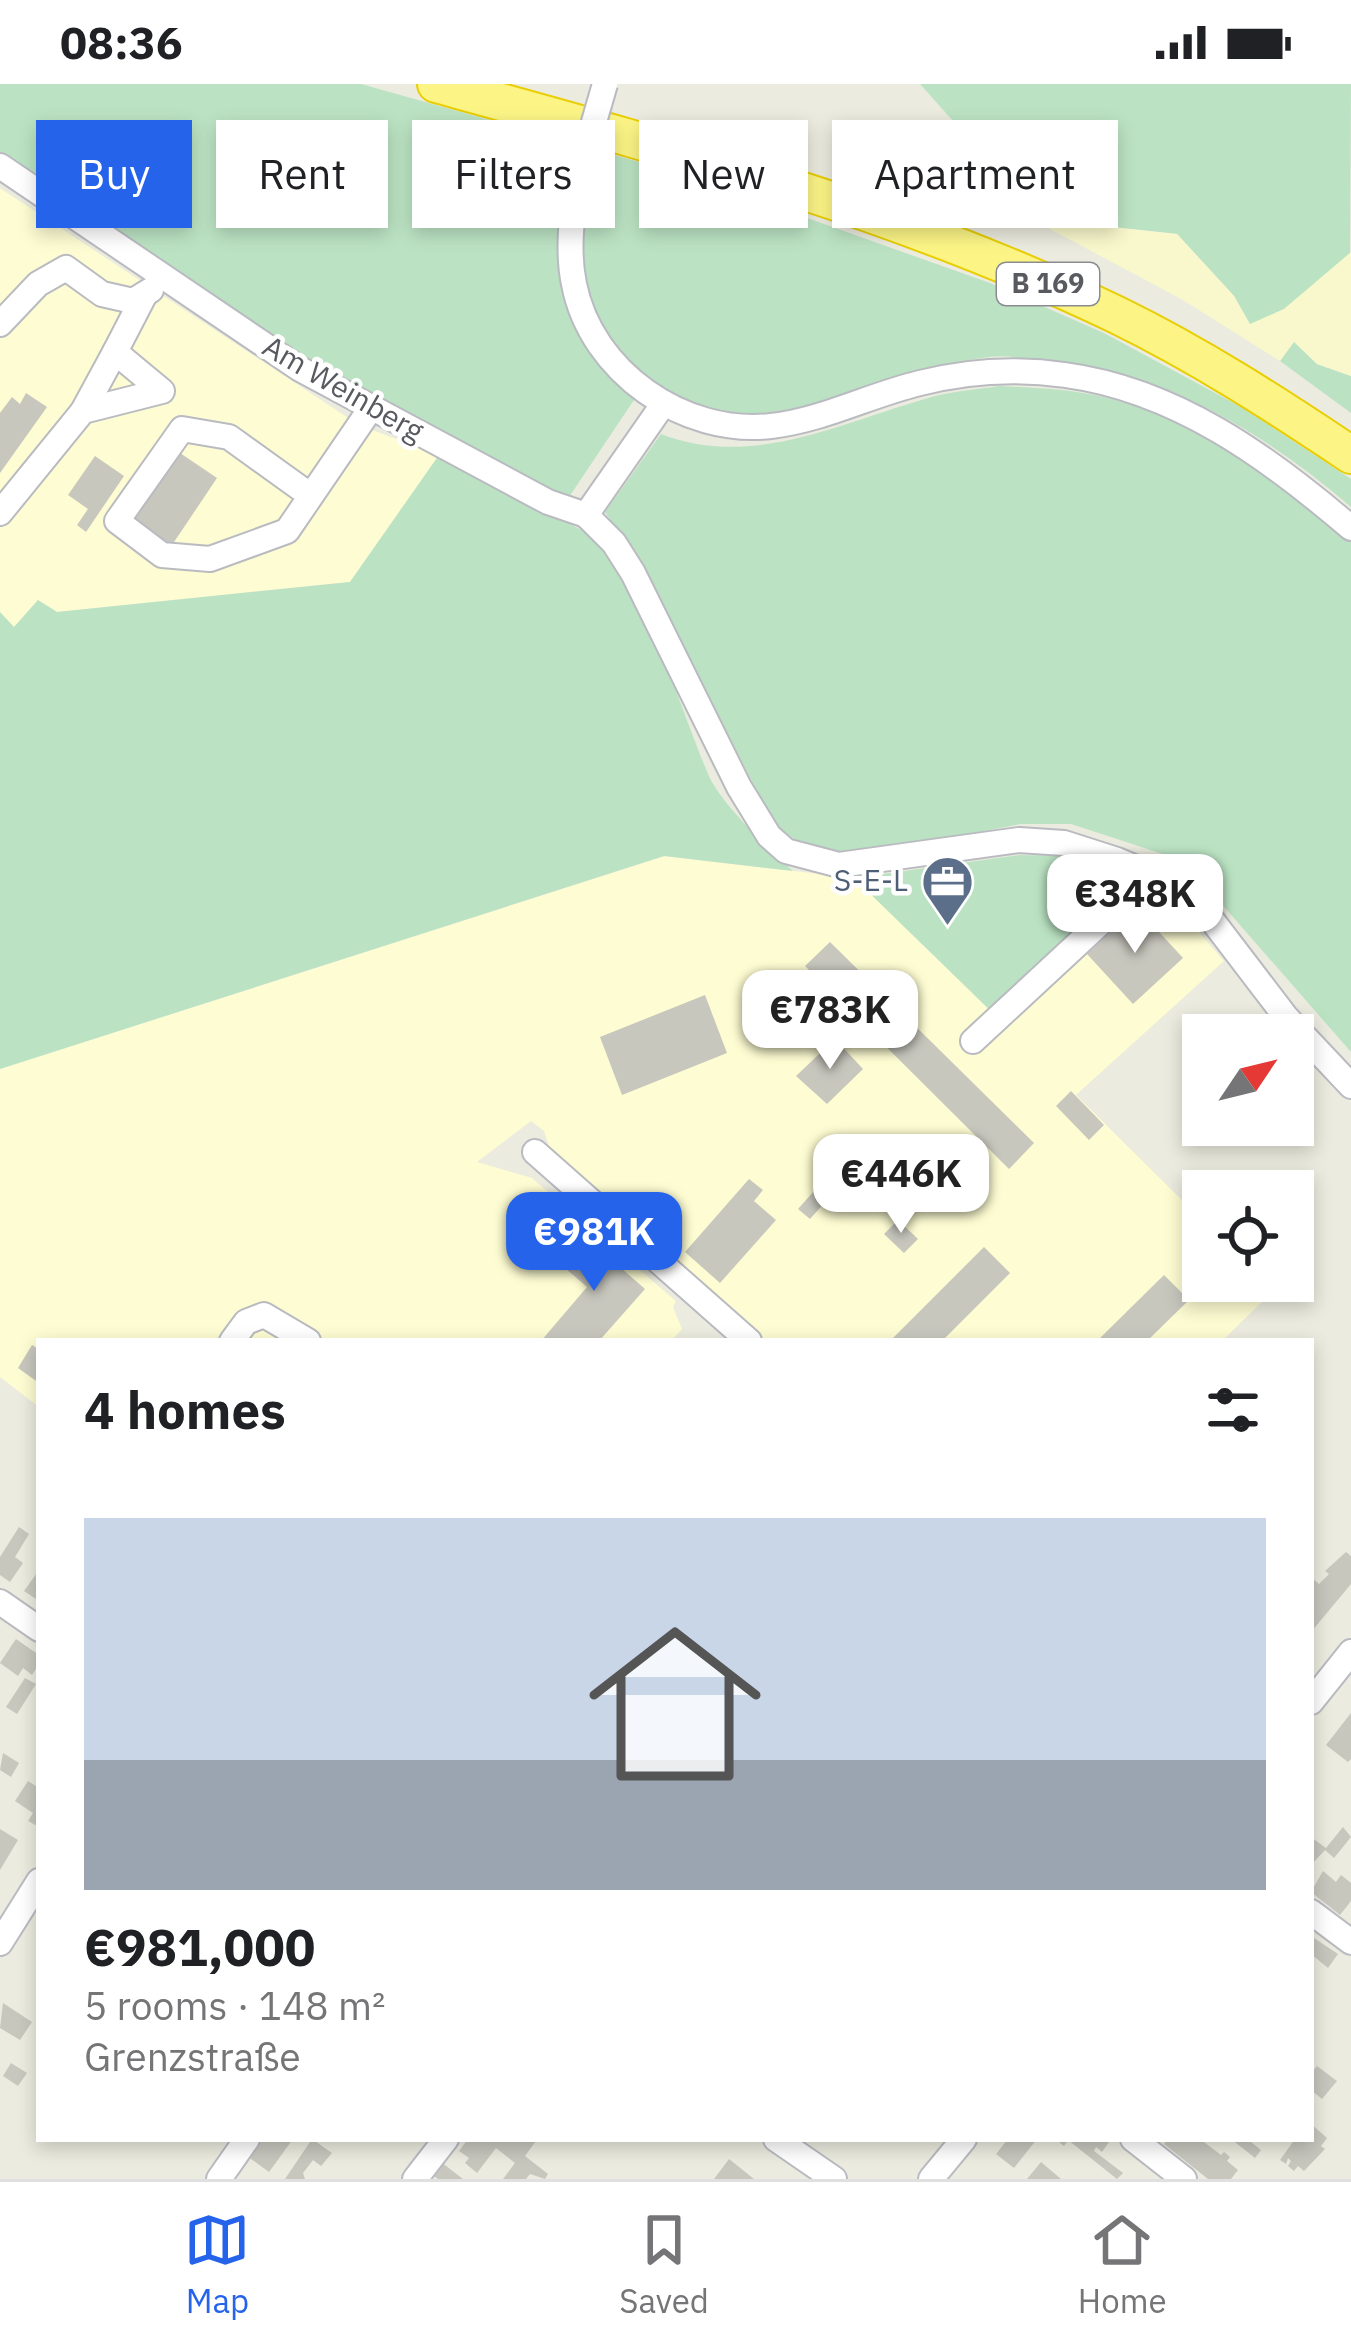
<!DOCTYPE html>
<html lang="en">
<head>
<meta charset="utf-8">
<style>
  :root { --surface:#fff; --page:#f6f6f6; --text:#202124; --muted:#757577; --line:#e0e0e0; --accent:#2563eb }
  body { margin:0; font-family:"IBM Plex Sans",sans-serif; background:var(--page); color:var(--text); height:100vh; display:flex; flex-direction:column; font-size:45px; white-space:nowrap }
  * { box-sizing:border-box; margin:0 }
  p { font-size:39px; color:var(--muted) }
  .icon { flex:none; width:66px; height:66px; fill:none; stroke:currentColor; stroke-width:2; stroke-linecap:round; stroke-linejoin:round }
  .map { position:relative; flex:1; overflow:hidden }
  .details { position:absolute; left:36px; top:1254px; width:1278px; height:804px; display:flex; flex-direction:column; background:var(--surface); border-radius:0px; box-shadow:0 6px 18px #0003 }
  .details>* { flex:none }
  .top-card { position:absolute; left:36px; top:36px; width:1281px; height:108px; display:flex; gap:24px }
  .needle { width:78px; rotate:55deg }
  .tools { position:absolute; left:1182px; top:930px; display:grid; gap:24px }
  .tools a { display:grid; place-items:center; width:132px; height:132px; border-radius:0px; background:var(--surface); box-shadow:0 6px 18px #0003; font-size:60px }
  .price { position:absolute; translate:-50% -102px; padding:0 27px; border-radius:24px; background:#fff; color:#222; font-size:39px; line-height:78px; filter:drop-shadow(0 3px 6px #0008) }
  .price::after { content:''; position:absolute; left:50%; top:72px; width:36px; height:27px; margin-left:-18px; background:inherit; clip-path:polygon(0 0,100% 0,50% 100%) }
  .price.active { background:var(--accent); color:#fff }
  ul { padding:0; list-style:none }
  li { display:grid; align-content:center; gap:24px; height:636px; padding:0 48px }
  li+li { border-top:3px solid var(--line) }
  li span { display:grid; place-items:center; height:372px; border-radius:0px; color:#555 }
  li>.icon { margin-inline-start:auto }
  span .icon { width:216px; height:216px; fill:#fffc; stroke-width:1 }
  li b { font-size:51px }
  h2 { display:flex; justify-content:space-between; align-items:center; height:144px; padding:0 48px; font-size:51px }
  .tag { padding:0 42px; border-radius:0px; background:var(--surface); box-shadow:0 6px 18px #0003; font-size:42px; line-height:108px }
  .tag.active { background:var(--accent); color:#fff }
  .status { display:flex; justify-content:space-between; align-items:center; height:84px; padding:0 60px; background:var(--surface); direction:ltr }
  .status svg { height:33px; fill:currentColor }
  .dock { display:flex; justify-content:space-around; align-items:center; height:168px; border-top:3px solid var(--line); background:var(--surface); font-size:33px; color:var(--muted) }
  .dock a { display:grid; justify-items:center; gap:6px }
  .dock .active { color:var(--accent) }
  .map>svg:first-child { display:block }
</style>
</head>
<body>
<div class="status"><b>08:36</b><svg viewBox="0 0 49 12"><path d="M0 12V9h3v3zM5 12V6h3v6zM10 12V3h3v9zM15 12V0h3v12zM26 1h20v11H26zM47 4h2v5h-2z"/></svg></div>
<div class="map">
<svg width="1351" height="2095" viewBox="0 0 1351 2095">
  <rect width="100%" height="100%" fill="#ebebdf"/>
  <!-- commercial -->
  <g fill="#fdfcd2">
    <path d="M0,104L359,341L439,371L350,498L57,528L38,516L14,544L0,528Z"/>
    <path d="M665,772L854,794L998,934L1159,812L1171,816L1224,877L1076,1011L1203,1137V1197H1264L1274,1206L1222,1257H762L553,1075L544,1047L531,1037L477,1078L532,1094L676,1217L673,1223L682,1245L671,1257H39V1323L0,1293V985Z"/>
  </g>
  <!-- green -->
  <g fill="#bbe3c3">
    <path d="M0,0H361L689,92L990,199L1104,249L1243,324L1351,395V423C1261,345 1155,284 1034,275C1019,274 1004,271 989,273C963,277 933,281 908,289C839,310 760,349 687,319C673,313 660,303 648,295L569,413L371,324L0,82Z"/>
    <path d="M920,0H1351L1350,172L1284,225L1250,241L1234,212L1177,150L1084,140L1001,104L978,80L961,46Z"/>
    <path d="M1294,257L1317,280L1351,292V329L1280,277Z"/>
    <path d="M999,302C1037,304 1074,305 1111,315C1205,338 1279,396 1351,457V968L1212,809L1175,774L1071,740H1020L841,775L813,767L775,742L634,469L605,428L661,350C750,385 838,340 925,315C949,307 975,306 999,302Z"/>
    <path d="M439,371L589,450C647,508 677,615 708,690C720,719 769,765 793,787L664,772L0,985V528L14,543L38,516L57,528L350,498Z"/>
    <path d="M1020,771C1060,772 1100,768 1126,802L998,934L854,794Z"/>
  </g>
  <!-- sand -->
  <path fill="#f9f8cc" d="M966,71L1002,104L1084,140L1177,150L1234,212L1250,240L1284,225L1351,168V292L1317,280L1294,258L1280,277L1183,216L977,106L945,73Z"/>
  <!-- building -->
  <g fill="#c8c7be">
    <path d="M26,309L47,323L0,389V329L12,313L20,320Z"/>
    <path d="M177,367L217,394L170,464L130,437Z"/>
    <path d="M95,372L124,392L86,448L77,441L88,425L68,411Z"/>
    <path d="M1137,824L1183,874L1133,920L1087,870Z"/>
    <path d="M830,858L1034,1059L1009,1085L805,882Z"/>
    <path d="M705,911L727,969L622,1011L600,953Z"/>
    <path d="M835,955L863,985L827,1020L796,992Z"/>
    <path d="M1071,1007L1104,1041L1089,1056L1056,1022Z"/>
    <path d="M749,1095L763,1106L754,1117L776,1136L720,1199L685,1168Z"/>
    <path d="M814,1107L826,1117L810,1135L798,1125Z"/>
    <path d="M898,1136L918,1155L904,1169L884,1150Z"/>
    <path d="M581,1149L645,1205L599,1257H541L587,1203L557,1177Z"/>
    <path d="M984,1163L1010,1189L942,1257H890Z"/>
    <path d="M1164,1191L1189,1216L1147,1257H1097Z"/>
    <path d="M32,1261L39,1265V1299L18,1284Z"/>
    <path d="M19,1443L29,1450L15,1473L23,1479L10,1498L0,1491V1473Z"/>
    <path d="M1346,1468L1351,1472V1500L1311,1548V1493L1319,1500L1329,1490L1325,1487Z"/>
    <path d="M39,1486V1517L24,1507Z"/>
    <path d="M16,1555L39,1571V1580L32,1591L23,1584L18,1592L0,1579Z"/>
    <path d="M25,1594L36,1600L17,1630L6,1623Z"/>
    <path d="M1351,1629V1675L1348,1678L1326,1661Z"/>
    <path d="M3,1669L19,1679L11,1693L0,1686Z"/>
    <path d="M28,1697L39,1704V1743L28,1737L33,1729L15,1717Z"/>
    <path d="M1343,1743L1351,1753L1334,1774L1325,1766L1311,1781V1753L1326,1764Z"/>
    <path d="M0,1745L18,1756L0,1786Z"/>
    <path d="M1323,1787L1336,1798L1341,1791L1351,1799V1817L1340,1831L1311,1808Z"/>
    <path d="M1311,1852L1338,1870L1328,1884L1311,1870Z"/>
    <path d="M3,1919L32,1938L20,1956L0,1944Z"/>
    <path d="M11,1979L27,1989L18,2002L3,1992Z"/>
    <path d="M1317,1982L1337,1997L1322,2015L1311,2006V1989Z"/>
    <path d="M1311,2040L1327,2054L1321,2062L1325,2065L1304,2087L1298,2082L1294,2087L1288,2082L1291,2077L1288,2074L1286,2080L1280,2076L1295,2055H1311Z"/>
    <path d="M259,2055H293L269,2088L247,2072Z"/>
    <path d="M312,2055L332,2069L321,2082L313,2076L303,2089L305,2095H285Z"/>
    <path d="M468,2055H534L536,2057L525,2072L548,2090L545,2095L530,2090L526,2095H503L515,2079L496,2064L477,2089L465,2079L469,2074L459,2067Z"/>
    <path d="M1008,2055H1037L1014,2084L996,2070Z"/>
    <path d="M1055,2055H1111L1102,2068L1096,2063L1094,2067L1123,2089L1117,2095L1068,2056L1064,2062Z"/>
    <path d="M1168,2055H1200L1221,2071L1224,2068L1230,2073L1227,2077L1238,2086L1231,2095H1208L1164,2060Z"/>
    <path d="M1231,2055H1254L1251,2058L1261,2066L1255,2074Z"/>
    <path d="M729,2075L754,2095H714Z"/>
    <path d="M441,2078L463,2095H438L431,2090Z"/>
    <path d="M1041,2078L1061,2095H1027Z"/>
  </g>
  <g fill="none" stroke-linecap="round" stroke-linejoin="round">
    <defs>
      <g id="minor">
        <path d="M0,82L300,285L548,418L586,431L664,319"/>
        <path d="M576,100C572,133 567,167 574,200C591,288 684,352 771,342C823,336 870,311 920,299C967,287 1017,284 1065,291C1176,306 1268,373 1351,444"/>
        <path d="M0,240L38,200L66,184L102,210L133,217L151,206"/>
        <path d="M83,327L115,268"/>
        <path d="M311,412L229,353L182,345L117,437L162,471L210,475L287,447L371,324"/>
        <path d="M0,429L83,327L162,307L115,268L145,210"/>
        <path d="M586,431L614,459L633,489L739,703L769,752L786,767L839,781L1019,756L1064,759L1117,776L1170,798L1202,823L1286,933L1351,1002"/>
        <path d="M973,957L1152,791"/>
        <path d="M535,1068L749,1257"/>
        <path d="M232,1257L246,1238L264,1231L308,1257"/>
        <path d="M0,1518L39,1545"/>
        <path d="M1311,1618L1351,1568"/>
        <path d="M1311,1828L1351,1858"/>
        <path d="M0,1859L39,1797"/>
        <path d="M776,2055L834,2095"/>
        <path d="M1133,2055L1184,2095"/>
        <path d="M219,2095L247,2055"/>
        <path d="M415,2095L446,2055"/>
        <path d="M931,2095L964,2055"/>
      </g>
      <path id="highway" d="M436,0C668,64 899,126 1117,231C1199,271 1275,320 1351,371"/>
    </defs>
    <!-- minor casing -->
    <use href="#minor" stroke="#babbc1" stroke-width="28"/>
    <!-- highway casing -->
    <use href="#highway" stroke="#e8ce02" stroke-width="40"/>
    <!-- minor -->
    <use href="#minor" stroke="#fff" stroke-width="24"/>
    <!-- highway -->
    <use href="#highway" stroke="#fcf586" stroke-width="36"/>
    <defs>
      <path id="minor-bridge" d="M576,100L605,0"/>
    </defs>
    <!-- minor-bridge casing -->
    <use href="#minor-bridge" stroke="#babbc1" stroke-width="28" stroke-linecap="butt"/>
    <!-- minor-bridge -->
    <use href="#minor-bridge" stroke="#fff" stroke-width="24"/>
  </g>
  <!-- icons -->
  <defs>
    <symbol id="office-pin" viewBox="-11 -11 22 30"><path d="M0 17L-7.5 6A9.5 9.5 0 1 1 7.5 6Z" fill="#5c6f8a" stroke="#fff"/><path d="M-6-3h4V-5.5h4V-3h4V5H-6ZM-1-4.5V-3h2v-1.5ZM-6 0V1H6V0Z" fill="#fff"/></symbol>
  </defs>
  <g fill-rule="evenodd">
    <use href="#office-pin" x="918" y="768" width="59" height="81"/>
  </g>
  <g text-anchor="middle" stroke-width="9" stroke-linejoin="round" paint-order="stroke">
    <!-- shield labels -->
    <rect fill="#fff" stroke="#8a8c90" stroke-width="3" x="997" y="179" width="102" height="42" rx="9"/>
    <g font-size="27" font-weight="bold" fill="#585a60">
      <text x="1048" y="209">B 169</text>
    </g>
    <!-- street labels -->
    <g font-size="30" fill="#585a60" stroke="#fff">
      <text transform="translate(343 305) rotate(30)" y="10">Am Weinberg</text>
    </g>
    <!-- service labels -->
    <g font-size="30" fill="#4e5e75" stroke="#fff" text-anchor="end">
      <text x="908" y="807">S-E-L</text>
    </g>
  </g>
</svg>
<div class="tools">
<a><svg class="needle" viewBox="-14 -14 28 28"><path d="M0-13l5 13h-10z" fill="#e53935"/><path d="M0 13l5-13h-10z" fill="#757577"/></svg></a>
<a><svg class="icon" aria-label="locate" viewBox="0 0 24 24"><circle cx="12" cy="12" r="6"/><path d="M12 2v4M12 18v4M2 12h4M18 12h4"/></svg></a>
</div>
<b class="price" style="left:1135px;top:872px">€348K</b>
<b class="price" style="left:830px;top:988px">€783K</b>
<b class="price" style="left:901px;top:1152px">€446K</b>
<b class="price active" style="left:594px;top:1210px">€981K</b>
<div class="top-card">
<a class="tag active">Buy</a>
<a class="tag">Rent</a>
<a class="tag">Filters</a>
<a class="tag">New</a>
<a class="tag">Apartment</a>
</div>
<section class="details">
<h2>4 homes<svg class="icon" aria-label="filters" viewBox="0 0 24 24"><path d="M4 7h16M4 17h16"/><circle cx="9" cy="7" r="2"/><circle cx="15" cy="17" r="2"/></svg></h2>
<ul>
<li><span style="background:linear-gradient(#c9d6e8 65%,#9aa5b1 0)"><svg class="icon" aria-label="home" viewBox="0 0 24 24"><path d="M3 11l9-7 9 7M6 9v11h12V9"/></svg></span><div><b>€981,000</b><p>5 rooms · 148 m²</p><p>Grenzstraße</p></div></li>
</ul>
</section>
</div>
<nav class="dock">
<a class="active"><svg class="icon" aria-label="map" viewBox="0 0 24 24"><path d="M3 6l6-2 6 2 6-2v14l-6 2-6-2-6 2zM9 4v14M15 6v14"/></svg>Map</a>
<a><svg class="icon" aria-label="saved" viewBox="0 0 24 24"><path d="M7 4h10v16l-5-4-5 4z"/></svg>Saved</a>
<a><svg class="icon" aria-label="home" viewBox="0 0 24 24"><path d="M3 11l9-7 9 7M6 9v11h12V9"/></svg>Home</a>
</nav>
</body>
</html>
